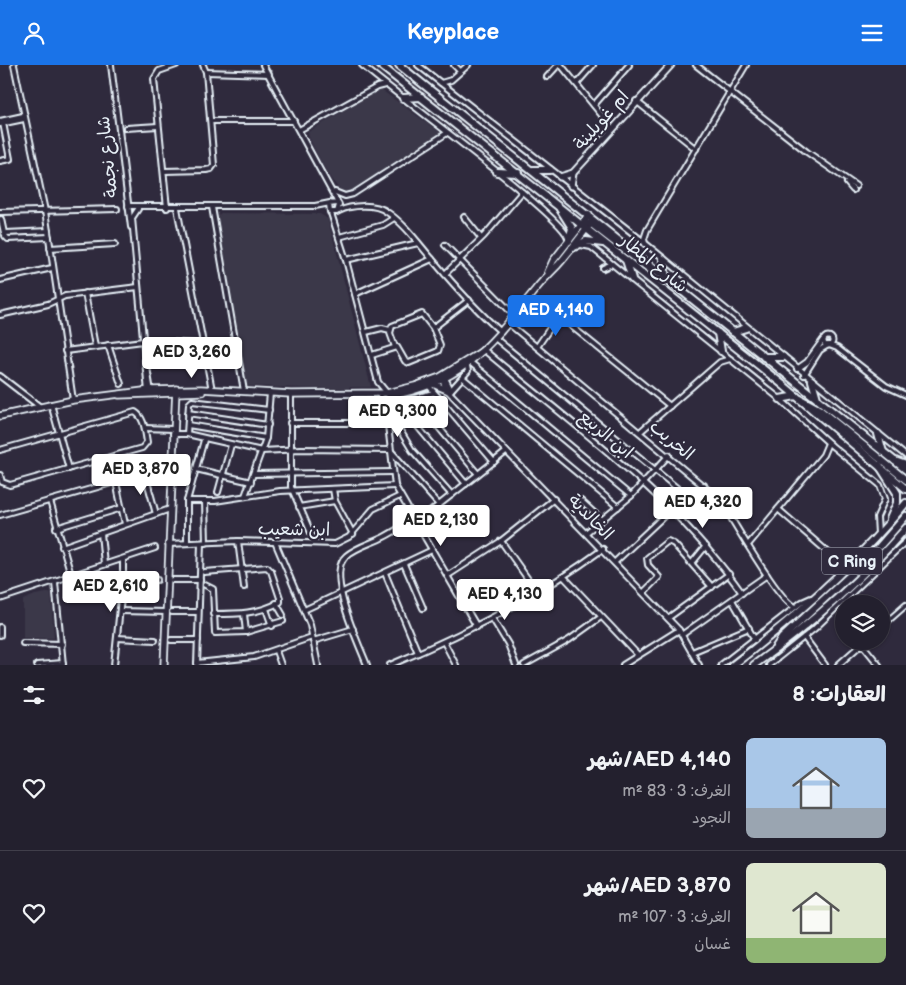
<!DOCTYPE html>
<html lang="ar">
<head>
<meta charset="utf-8">
<style>
  :root { --surface:#23202e; --page:#2f2d3a; --text:#f1f3f6; --muted:#a3a3aa; --line:#403e4a; --accent:#1a73e8 }
  body { margin:0; font-family:"Balsamiq Sans","Playpen Sans Arabic",sans-serif; background:var(--page); color:var(--text); direction:rtl; height:100vh; display:flex; flex-direction:column; font-size:19px; white-space:nowrap }
  * { box-sizing:border-box; margin:0 }
  p { font-size:16px; color:var(--muted) }
  .icon { flex:none; width:28px; height:28px; fill:none; stroke:currentColor; stroke-width:2; stroke-linecap:round; stroke-linejoin:round }
  .map { position:relative; height:600px; overflow:hidden; direction:ltr }
  .panel { display:flex; flex-direction:column; background:var(--surface); flex:1 }
  .panel>* { flex:none }
  .buttons { position:absolute; left:835px; top:530px; display:grid; gap:10px }
  .buttons a { display:grid; place-items:center; width:55px; height:55px; border-radius:50%; background:var(--surface); box-shadow:0 1px 4px #0004,0 0 0 1px var(--line); font-size:25px }
  .price { position:absolute; translate:-50% -42px; padding:0 11px; border-radius:5px; background:#fff; color:#222; font-size:16px; line-height:32px; filter:drop-shadow(0 1px 2px #0008) }
  .price::after { content:''; position:absolute; left:50%; top:30px; width:15px; height:11px; margin-left:-8px; background:inherit; clip-path:polygon(0 0,100% 0,50% 100%) }
  .price.current { background:var(--accent); color:#fff }
  ul { padding:0; list-style:none }
  li { display:flex; align-items:center; gap:15px; height:125px; padding:0 20px }
  li+li { border-top:1px solid var(--line) }
  li span { display:grid; place-items:center; flex:none; width:140px; height:100px; border-radius:8px; color:#555 }
  li>.icon { margin-inline-start:auto }
  span .icon { width:60px; height:60px; fill:#fffc; stroke-width:1 }
  li b { font-size:21px }
  h2 { display:flex; justify-content:space-between; align-items:center; height:60px; padding:0 20px; font-size:21px }
  header { display:flex; justify-content:space-between; align-items:center; height:65px; padding:0 20px; background:var(--accent); color:#fff; font-size:22px; font-weight:800 }
  .map>svg:first-child { display:block }
</style>
</head>
<body>
<header><svg class="icon" aria-label="menu" viewBox="0 0 24 24"><path d="M4 6h16M4 12h16M4 18h16"/></svg>Keyplace<svg class="icon" aria-label="person" viewBox="0 0 24 24"><circle cx="12" cy="8" r="4"/><path d="M4 21q1-7 8-7t8 7"/></svg></header>
<div class="map">
<svg width="906" height="600" viewBox="0 0 906 600">
  <rect width="100%" height="100%" fill="#2f2a3d"/>
  <filter id="ink" filterUnits="userSpaceOnUse"><feTurbulence type="fractalNoise" baseFrequency=".02" numOctaves="2"/><feDisplacementMap in="SourceGraphic" scale="10" xChannelSelector="R" yChannelSelector="G"/><feConvolveMatrix kernelMatrix="1 2 1 2 8 2 1 2 1" color-interpolation-filters="sRGB"/></filter>
  <g filter="url(#ink)">
    <!-- built -->
    <g fill="#3b3749">
      <path d="M380,24L441,68L351,129H342L322,99L309,73L308,67Z"/>
      <path d="M221,148L320,149L328,154L371,322H349V325L247,321L216,152Z"/>
      <path d="M51,527L54,573H23V535L35,530Z"/>
    </g>
    <g fill="none" stroke-linecap="round" stroke-linejoin="round">
      <defs>
        <g id="minor">
          <path d="M14,0L45,146L73,335"/>
          <path d="M111,0L131,162"/>
          <path d="M263,0L339,140L337,147H330L329,139L337,138"/>
          <path d="M362,0C391,26 563,151 568,173"/>
          <path d="M418,0L635,170L906,391"/>
          <path d="M454,0L460,6"/>
          <path d="M561,0L613,64"/>
          <path d="M696,0L807,87L856,121"/>
          <path d="M206,7L269,9"/>
          <path d="M547,12L558,0"/>
          <path d="M441,18L451,15L468,0"/>
          <path d="M577,18L593,0"/>
          <path d="M636,36L696,84"/>
          <path d="M594,40L629,0"/>
          <path d="M0,56L23,51"/>
          <path d="M211,56H294"/>
          <path d="M0,59L24,54"/>
          <path d="M126,63L158,61"/>
          <path d="M299,65L377,22L385,20"/>
          <path d="M0,96L10,94L3,58"/>
          <path d="M164,106L206,105L211,104L214,100L206,7L203,0"/>
          <path d="M847,118L853,125"/>
          <path d="M335,127L345,131L353,129L447,68"/>
          <path d="M128,141H315L330,138"/>
          <path d="M212,142L244,326"/>
          <path d="M167,143L154,14L159,6L176,0"/>
          <path d="M177,143L212,325"/>
          <path d="M138,144L132,153L148,327"/>
          <path d="M339,146C351,140 375,138 387,147C405,159 418,178 432,194C453,219 476,245 501,267"/>
          <path d="M0,147L117,144"/>
          <path d="M331,148L346,195L378,317L387,328"/>
          <path d="M464,152L481,173"/>
          <path d="M1,154L4,168"/>
          <path d="M48,166L6,168L5,171L8,174L49,172"/>
          <path d="M339,172L383,160L394,153"/>
          <path d="M645,179L644,174L647,165L746,0"/>
          <path d="M445,180L514,250"/>
          <path d="M581,180L591,182L780,334L832,381L880,420L885,434L877,452L878,469"/>
          <path d="M50,183L115,179"/>
          <path d="M346,195L418,178"/>
          <path d="M603,203L612,199"/>
          <path d="M445,209L484,171L522,127"/>
          <path d="M0,215L52,203"/>
          <path d="M85,228L95,281"/>
          <path d="M355,229L432,194"/>
          <path d="M0,250L48,239L65,231L138,222"/>
          <path d="M559,251L670,341"/>
          <path d="M508,258L713,429L722,438C733,456 780,538 795,542"/>
          <path d="M366,267L382,263L390,265"/>
          <circle cx="828" cy="276" r="4.5"/>
          <path d="M495,273L689,433"/>
          <path d="M108,280L121,319"/>
          <path d="M829,280L837,283L886,321L906,330"/>
          <path d="M395,282L390,268L392,261L422,249L433,263"/>
          <path d="M537,282L563,244"/>
          <path d="M484,285C573,360 674,431 742,528"/>
          <path d="M65,286L143,276L203,279"/>
          <path d="M372,290L397,282L405,296L409,298L438,286L440,280L433,263L469,235"/>
          <path d="M471,298L631,431"/>
          <path d="M147,302L151,327"/>
          <path d="M797,304L807,297L823,275"/>
          <path d="M804,310L820,285L828,280"/>
          <path d="M0,311L39,341"/>
          <path d="M444,311L451,325"/>
          <path d="M441,313L447,325L679,565L699,600"/>
          <path d="M463,313L618,442"/>
          <path d="M428,320L494,397"/>
          <path d="M451,325L468,306L467,301"/>
          <path d="M433,328L401,337L387,344L412,385L452,430"/>
          <path d="M291,329V422L315,477"/>
          <path d="M396,330L387,340V351L395,421L477,562"/>
          <path d="M380,332L387,340"/>
          <path d="M414,333L478,409"/>
          <path d="M51,339L69,404"/>
          <path d="M188,348L268,360"/>
          <path d="M393,357L408,350L466,419"/>
          <path d="M290,358H387"/>
          <path d="M188,360L266,373"/>
          <path d="M145,363L173,364"/>
          <path d="M641,366L720,297L730,294"/>
          <path d="M173,369H187L262,386L301,384L390,385L439,440"/>
          <path d="M187,369L189,339L192,336L269,345"/>
          <path d="M0,385L135,347C145,353 145,367 147,377L142,383L10,420L2,417L0,410"/>
          <path d="M196,404L251,417"/>
          <path d="M145,409L156,449"/>
          <path d="M254,409L392,407"/>
          <path d="M116,417L125,459"/>
          <path d="M333,424L335,436L353,469"/>
          <path d="M218,427L231,380"/>
          <path d="M245,431L266,373L270,328"/>
          <path d="M50,436L71,510"/>
          <path d="M187,436H215L280,426L395,421"/>
          <path d="M205,436L206,478"/>
          <path d="M581,436L602,455"/>
          <path d="M299,442L335,436"/>
          <path d="M778,444L837,495L846,496L853,494"/>
          <path d="M0,450L150,407L171,404"/>
          <path d="M416,458L506,387"/>
          <path d="M56,463L122,443"/>
          <path d="M587,467L631,431L669,390"/>
          <path d="M101,468L104,499"/>
          <path d="M238,476L244,522"/>
          <path d="M501,476L537,527"/>
          <path d="M187,477V436L204,375"/>
          <path d="M275,477L310,560L318,600"/>
          <path d="M168,479L238,476L335,479L349,472L373,444L400,431"/>
          <path d="M748,480L823,390L828,378"/>
          <path d="M62,482L170,444"/>
          <path d="M615,497L665,450L678,443L704,420"/>
          <path d="M692,498L706,481"/>
          <path d="M404,499L423,543"/>
          <path d="M204,507L267,502L271,506L280,533V537C259,549 237,549 213,549"/>
          <path d="M385,508L418,588"/>
          <path d="M837,510V495"/>
          <path d="M447,511L501,476L554,434"/>
          <path d="M564,512L638,590"/>
          <path d="M123,514L157,515"/>
          <path d="M172,515H200"/>
          <path d="M55,517L63,600"/>
          <path d="M205,520L213,524L215,568L246,567L283,556"/>
          <path d="M644,527L659,512L648,500L647,493L668,476L674,479L712,522"/>
          <path d="M0,534L155,483"/>
          <path d="M732,535L755,575"/>
          <path d="M276,538L283,550"/>
          <path d="M266,544L272,561"/>
          <path d="M304,545L432,485"/>
          <path d="M121,546L166,547"/>
          <path d="M172,547H198"/>
          <path d="M244,549L246,567"/>
          <path d="M492,553L508,579L516,600"/>
          <path d="M668,553L729,509"/>
          <path d="M0,562V570"/>
          <path d="M881,562L906,540"/>
          <path d="M683,569L767,510"/>
          <path d="M804,572L825,600"/>
          <path d="M117,573L155,575"/>
          <path d="M171,575H198"/>
          <path d="M313,576L353,564"/>
          <path d="M444,577L456,600"/>
          <path d="M23,578L62,579"/>
          <path d="M862,579L879,600"/>
          <path d="M276,586L281,600"/>
          <path d="M692,587L749,563"/>
          <path d="M197,598L254,592L312,572"/>
          <path d="M37,600L63,598"/>
          <path d="M114,600L123,514V494"/>
          <path d="M197,600L201,478"/>
          <path d="M367,600C359,579 325,509 346,491C356,482 372,478 384,472C394,467 404,460 414,454"/>
          <path d="M390,600C465,569 538,532 603,484"/>
          <path d="M524,600L569,575L601,552"/>
          <path d="M623,600L679,565"/>
          <path d="M721,600L802,537L811,533"/>
          <path d="M769,600L814,564L906,476"/>
          <path d="M838,600L865,576"/>
        </g>
        <g id="tertiary">
          <path d="M560,112L573,108L671,0"/>
          <path d="M571,121L573,108"/>
        </g>
        <g id="secondary">
          <path d="M548,207L553,196L589,150"/>
          <path d="M433,319L447,325"/>
          <path d="M119,330L202,327"/>
          <path d="M389,331C462,320 491,279 535,225C542,216 550,208 558,200C569,188 578,174 589,161"/>
          <path d="M0,351L73,335L151,325L201,324L291,329L387,328L415,321L440,312L484,285"/>
          <path d="M164,600L176,324"/>
        </g>
        <g id="primary">
          <path d="M380,0L782,319L906,424"/>
          <path d="M399,0L906,405"/>
          <path d="M403,33L421,32"/>
          <path d="M533,105H550"/>
          <path d="M497,107L518,108"/>
          <path d="M560,144L572,163L569,176"/>
          <path d="M583,159L590,158L648,203L659,209"/>
          <path d="M572,183L586,176L603,178"/>
          <path d="M663,194L666,212"/>
          <path d="M626,195L632,214"/>
          <path d="M733,267L746,263"/>
          <path d="M718,268L721,286"/>
          <path d="M764,292H783"/>
          <path d="M812,316L817,333"/>
          <path d="M780,334L796,331"/>
          <path d="M878,369L883,387"/>
        </g>
        <g id="trunk">
          <path d="M800,334L820,345L906,415"/>
          <path d="M895,396L906,400"/>
          <path d="M879,400L897,428V438L890,454"/>
          <path d="M776,582L782,573L872,490L906,451"/>
          <path d="M733,600C796,552 856,498 906,438"/>
          <path d="M754,600C810,560 861,515 906,463"/>
        </g>
      </defs>
      <!-- minor casing -->
      <use href="#minor" stroke="#e8f1f8" stroke-width="8"/>
      <!-- tertiary casing -->
      <use href="#tertiary" stroke="#e8f1f8" stroke-width="9"/>
      <!-- secondary casing -->
      <use href="#secondary" stroke="#e8f1f8" stroke-width="9"/>
      <!-- primary casing -->
      <use href="#primary" stroke="#e8f1f8" stroke-width="10"/>
      <!-- trunk casing -->
      <use href="#trunk" stroke="#e8f1f8" stroke-width="10"/>
      <!-- minor -->
      <use href="#minor" stroke="#2f2a3d" stroke-width="4"/>
      <!-- tertiary -->
      <use href="#tertiary" stroke="#2f2a3d" stroke-width="5"/>
      <!-- secondary -->
      <use href="#secondary" stroke="#2f2a3d" stroke-width="5.5"/>
      <!-- primary -->
      <use href="#primary" stroke="#2f2a3d" stroke-width="6"/>
      <!-- trunk -->
      <use href="#trunk" stroke="#2f2a3d" stroke-width="6"/>
    </g>
  </g>
  <g text-anchor="middle" stroke-width="4.5" stroke-linejoin="round" paint-order="stroke">
    <!-- shield labels -->
    <rect fill="#2f2a3d" stroke="#b0b5c0" stroke-width="1" x="822" y="482.5" width="60" height="27" rx="4"/>
    <g font-size="16" font-weight="bold" fill="#e8f1f8">
      <text x="852" y="502">C Ring</text>
    </g>
    <!-- street labels -->
    <g font-size="18" fill="#e8f1f8" stroke="#2f2a3d">
      <text transform="translate(601 55) rotate(-48)" y="6">ام غويلينة</text>
      <text transform="translate(107 92) rotate(-96)" y="6">شارع نجمة</text>
      <text transform="translate(654 198) rotate(39)" y="6">شارع المطار</text>
      <text transform="translate(606 369) rotate(40)" y="6">ابن الربيع</text>
      <text transform="translate(672 375) rotate(40)" y="6">الخريب</text>
      <text transform="translate(591 452) rotate(46)" y="6">الخالدية</text>
      <text transform="translate(294 464) rotate(1)" y="6">ابن شعيب</text>
    </g>
  </g>
</svg>
<div class="buttons">
<a><svg class="icon" aria-label="layers" viewBox="0 0 24 24"><path d="M12 4l9 5-9 5-9-5zM3 14l9 5 9-5"/></svg></a>
</div>
<b class="price current" style="left:556px;top:272px">AED 4,140</b>
<b class="price" style="left:192px;top:314px">AED 3,260</b>
<b class="price" style="left:398px;top:373px">AED 9,300</b>
<b class="price" style="left:141px;top:431px">AED 3,870</b>
<b class="price" style="left:703px;top:464px">AED 4,320</b>
<b class="price" style="left:441px;top:482px">AED 2,130</b>
<b class="price" style="left:111px;top:548px">AED 2,610</b>
<b class="price" style="left:505px;top:556px">AED 4,130</b>
</div>
<section class="panel">
<h2>العقارات: 8<svg class="icon" aria-label="filters" viewBox="0 0 24 24"><path d="M4 7h16M4 17h16"/><circle cx="9" cy="7" r="2"/><circle cx="15" cy="17" r="2"/></svg></h2>
<ul>
<li><span style="background:linear-gradient(#a9c7e8 70%,#9aa5b1 0)"><svg class="icon" aria-label="home" viewBox="0 0 24 24"><path d="M3 11l9-7 9 7M6 9v11h12V9"/></svg></span><div><b>AED 4,140/شهر</b><p>الغرف: 3 · 83 m²</p><p>النجود</p></div><svg class="icon" aria-label="heart" viewBox="0 0 24 24"><path d="M12 20l-8-8c-3-5 5-10 8-4 3-6 11-1 8 4z"/></svg></li>
<li><span style="background:linear-gradient(#dfe7d0 75%,#8fb573 0)"><svg class="icon" aria-label="home" viewBox="0 0 24 24"><path d="M3 11l9-7 9 7M6 9v11h12V9"/></svg></span><div><b>AED 3,870/شهر</b><p>الغرف: 3 · 107 m²</p><p>غسان</p></div><svg class="icon" aria-label="heart" viewBox="0 0 24 24"><path d="M12 20l-8-8c-3-5 5-10 8-4 3-6 11-1 8 4z"/></svg></li>
</ul>
</section>
</body>
</html>
